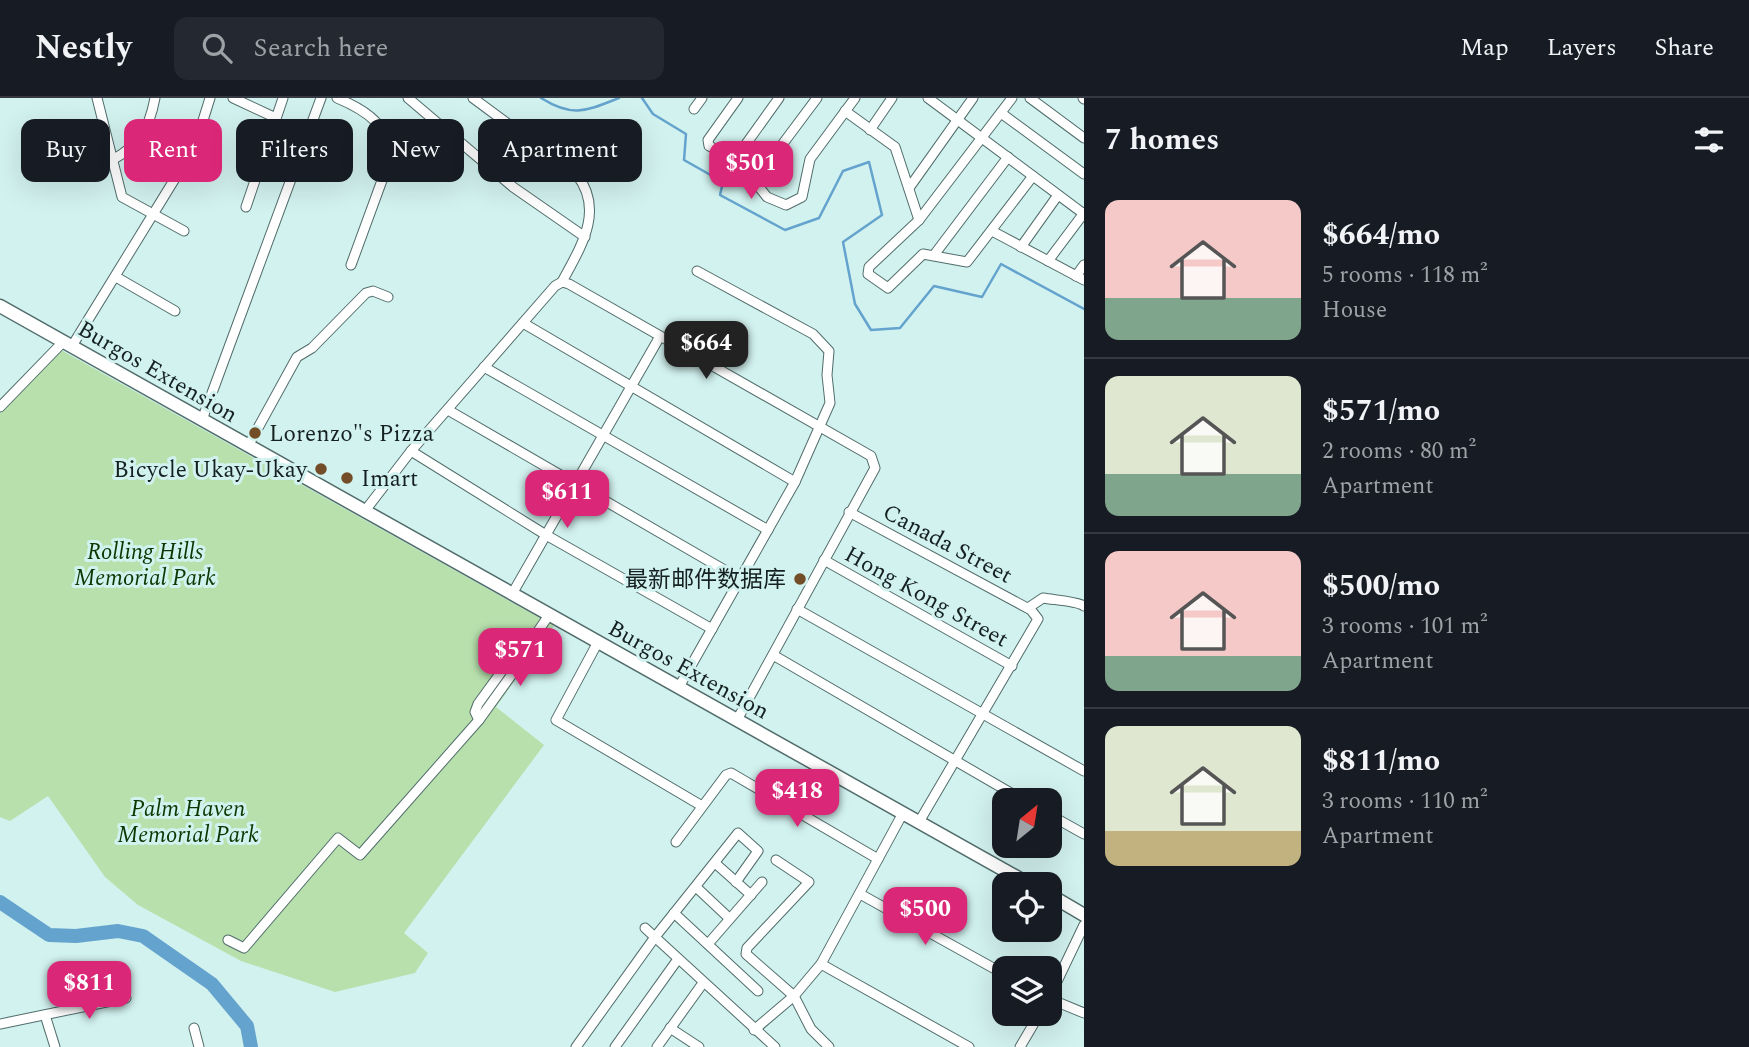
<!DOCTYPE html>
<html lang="en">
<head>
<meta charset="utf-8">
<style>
  :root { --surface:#171b24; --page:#242831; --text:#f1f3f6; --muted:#9ea1a6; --line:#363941; --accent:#db2777 }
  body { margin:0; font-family:Spectral,"Noto Sans SC",serif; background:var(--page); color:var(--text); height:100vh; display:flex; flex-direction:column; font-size:26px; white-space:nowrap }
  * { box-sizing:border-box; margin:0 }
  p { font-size:23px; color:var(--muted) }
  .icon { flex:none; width:38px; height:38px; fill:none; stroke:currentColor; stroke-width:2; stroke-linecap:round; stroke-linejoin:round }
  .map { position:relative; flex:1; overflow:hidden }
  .side { display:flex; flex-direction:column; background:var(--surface); width:665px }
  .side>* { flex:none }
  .banner { position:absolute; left:21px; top:21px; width:665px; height:63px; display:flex; gap:14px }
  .needle { width:46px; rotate:30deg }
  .fabs { position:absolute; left:992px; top:690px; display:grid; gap:14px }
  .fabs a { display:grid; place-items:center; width:70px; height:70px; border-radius:14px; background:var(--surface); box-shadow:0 7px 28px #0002; font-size:35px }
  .price { position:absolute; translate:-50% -60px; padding:0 16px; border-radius:14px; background:var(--accent); color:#fff; font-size:23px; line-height:46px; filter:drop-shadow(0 2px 4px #0008) }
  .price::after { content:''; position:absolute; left:50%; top:42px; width:21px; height:16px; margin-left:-10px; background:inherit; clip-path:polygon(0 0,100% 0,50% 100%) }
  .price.current { background:#222; color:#fff }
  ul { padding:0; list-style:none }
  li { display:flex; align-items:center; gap:21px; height:175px; padding:0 21px }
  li+li { border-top:2px solid var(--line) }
  li span { display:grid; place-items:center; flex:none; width:196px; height:140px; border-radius:14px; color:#555 }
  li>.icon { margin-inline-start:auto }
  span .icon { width:84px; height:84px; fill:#fffc; stroke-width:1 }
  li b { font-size:30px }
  h2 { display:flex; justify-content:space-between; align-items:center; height:84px; padding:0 21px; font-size:30px }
  .pill { padding:0 24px; border-radius:14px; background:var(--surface); box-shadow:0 7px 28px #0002; font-size:24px; line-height:63px }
  .pill.current { background:var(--accent); color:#fff }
  header { display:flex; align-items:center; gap:42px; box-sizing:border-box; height:98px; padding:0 35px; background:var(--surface); border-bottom:2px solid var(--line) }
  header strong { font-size:33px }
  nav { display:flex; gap:38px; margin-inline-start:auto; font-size:24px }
  .search { width:490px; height:63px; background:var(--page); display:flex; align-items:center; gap:18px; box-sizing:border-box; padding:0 24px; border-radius:14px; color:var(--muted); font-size:26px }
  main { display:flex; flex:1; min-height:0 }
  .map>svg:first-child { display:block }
</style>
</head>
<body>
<header>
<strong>Nestly</strong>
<div class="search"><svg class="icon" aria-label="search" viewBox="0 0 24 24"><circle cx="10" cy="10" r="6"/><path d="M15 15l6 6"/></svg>Search here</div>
<nav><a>Map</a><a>Layers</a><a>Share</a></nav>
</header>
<main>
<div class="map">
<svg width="1084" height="949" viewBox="0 0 1084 949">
  <rect width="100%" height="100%" fill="#d2f2ef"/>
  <!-- green -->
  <path fill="#b8e0ad" d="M61,252L554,528L496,609L544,647L404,835L428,855L415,875L335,894L241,863L138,807L105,779L48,698L10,723L0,719V313Z"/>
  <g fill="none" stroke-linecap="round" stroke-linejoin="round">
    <!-- stream -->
    <g stroke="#64a3cd" stroke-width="2.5">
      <path d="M541,0C573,20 586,13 619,0"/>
      <path d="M642,0L653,16L686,36L684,62L723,84L720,97L785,132L819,120L843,73L869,64L882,117L843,144L855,206L871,232L900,230L934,188L982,199L1001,166L1084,211"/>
    </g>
    <!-- river -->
    <path stroke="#64a3cd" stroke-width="14" d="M0,804L49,837L76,838L118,833L143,838L212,886L247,928L251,949"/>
    <defs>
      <g id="street">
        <path d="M97,0L122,99L184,133"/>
        <path d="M233,0L276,20"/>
        <path d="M337,0C366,12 395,30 388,66L351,167"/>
        <path d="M408,0L513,89L585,139"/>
        <path d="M473,0L577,77C605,113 580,150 562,184"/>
        <path d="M738,0L708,42L709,48L736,60L767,99L786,107L802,99L810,61L855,0"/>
        <path d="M928,0L1084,116"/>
        <path d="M1012,0L919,122L869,169L868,176L888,190L923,156L967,164L1033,78"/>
        <path d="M1030,0L1084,40"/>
        <path d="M1083,0L1084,1"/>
        <path d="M694,11L702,0"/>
        <path d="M845,13L895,49L919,122"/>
        <path d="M1001,15L1084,76"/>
        <path d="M870,32L892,0"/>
        <path d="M736,60L779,0"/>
        <path d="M112,62C140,47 149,31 155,0"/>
        <path d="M755,83L817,0"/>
        <path d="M909,90L973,0"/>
        <path d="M246,109L283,0"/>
        <path d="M992,133L1084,182"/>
        <path d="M1021,149L1058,97"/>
        <path d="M934,157L1008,59"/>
        <path d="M1048,163L1084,115"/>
        <path d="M1076,178L1084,167"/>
        <path d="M116,179L175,213"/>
        <path d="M523,225L795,384"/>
        <path d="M72,248L195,48L210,0"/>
        <path d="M484,269L768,432"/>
        <path d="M0,309L64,243"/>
        <path d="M448,312L740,481"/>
        <path d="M202,322L321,0"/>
        <path d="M248,348L297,259L312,250L366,195L373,193L388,199"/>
        <path d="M411,353L546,437L712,531"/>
        <path d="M364,414L411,353L555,188L562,184L569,186L871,358L875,370L737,622"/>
        <path d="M849,414L1031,512L1038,521L919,724"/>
        <path d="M824,462L1012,568"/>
        <path d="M512,496L659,240"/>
        <path d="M1028,510L1043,500C1054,502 1077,503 1084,508"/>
        <path d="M797,511L1084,673"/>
        <path d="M598,544L556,622L702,708"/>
        <path d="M773,557L1023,702"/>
        <path d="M679,589L795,384L830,305L827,277L829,253L813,236L697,173"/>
        <path d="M479,622L475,614L478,606L520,548L530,545"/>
        <path d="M1050,717L1084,736"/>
        <path d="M676,744L726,677L731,675L878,761"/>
        <path d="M776,762L809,784L747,850L746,856L794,898L811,931L829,949"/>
        <path d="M715,765L751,797"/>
        <path d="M696,789L729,820"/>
        <path d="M860,796L1004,876"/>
        <path d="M674,815L758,893"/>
        <path d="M645,830L775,949"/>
        <path d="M228,842L244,850L338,740L360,757L479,622L528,554L530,545L549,517"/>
        <path d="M708,846L762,784"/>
        <path d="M821,866L969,949"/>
        <path d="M1050,898L1084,827"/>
        <path d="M1050,901L1084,915"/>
        <path d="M45,917L55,949"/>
        <path d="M0,926L126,900"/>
        <path d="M194,930L199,949"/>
        <path d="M670,930L699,949"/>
        <path d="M754,932L794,898L821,866L903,715"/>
        <path d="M576,949L655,839L738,735L758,753L736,784"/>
        <path d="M615,949L678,861"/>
        <path d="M657,949L703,885"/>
        <path d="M1020,949L1040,915"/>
      </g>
      <g id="secondary">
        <path d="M0,208L1029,786"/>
        <path d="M1050,797L1084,817"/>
      </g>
    </defs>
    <!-- street casing -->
    <use href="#street" stroke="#516d6b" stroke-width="11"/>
    <!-- secondary casing -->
    <use href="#secondary" stroke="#516d6b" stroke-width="15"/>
    <!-- street -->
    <use href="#street" stroke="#fff" stroke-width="9"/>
    <!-- secondary -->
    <use href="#secondary" stroke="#fff" stroke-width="12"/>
  </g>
  <!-- markers -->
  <g fill="#724d28" stroke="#d2f2ef" stroke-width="2.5">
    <circle cx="255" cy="335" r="7"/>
    <circle cx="321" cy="371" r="7"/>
    <circle cx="347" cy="380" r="7"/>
    <circle cx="800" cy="481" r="7"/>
  </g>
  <g text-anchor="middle" stroke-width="6" stroke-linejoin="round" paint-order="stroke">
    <!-- street labels -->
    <g font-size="23" fill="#152120" stroke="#d2f2ef">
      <text transform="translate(158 273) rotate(30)" y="8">Burgos Extension</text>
      <text transform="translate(948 445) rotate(28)" y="8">Canada Street</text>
      <text transform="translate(927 498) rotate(29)" y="8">Hong Kong Street</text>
      <text transform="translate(689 571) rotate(29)" y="8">Burgos Extension</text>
    </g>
    <!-- poi labels -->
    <g font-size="23" fill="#152120" stroke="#d2f2ef" text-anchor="start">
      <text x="269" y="343">Lorenzo"s Pizza</text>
      <text x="307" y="379" text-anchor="end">Bicycle Ukay-Ukay</text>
      <text x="361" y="388">Imart</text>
      <text x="786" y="489" text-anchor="end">最新邮件数据库</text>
    </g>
    <!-- park labels -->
    <g font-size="23" font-style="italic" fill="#0b3700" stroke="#d2f2ef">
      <text x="145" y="461">Rolling Hills<tspan x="145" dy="26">Memorial Park</tspan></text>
      <text x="188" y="718">Palm Haven<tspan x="188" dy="26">Memorial Park</tspan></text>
    </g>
  </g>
</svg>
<div class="fabs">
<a><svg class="needle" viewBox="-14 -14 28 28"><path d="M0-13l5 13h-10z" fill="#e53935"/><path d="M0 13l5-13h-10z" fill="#9ea1a6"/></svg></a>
<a><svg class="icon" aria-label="locate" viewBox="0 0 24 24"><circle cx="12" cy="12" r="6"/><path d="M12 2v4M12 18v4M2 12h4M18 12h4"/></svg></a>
<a><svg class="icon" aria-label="layers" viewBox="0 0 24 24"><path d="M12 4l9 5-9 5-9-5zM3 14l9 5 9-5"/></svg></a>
</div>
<b class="price" style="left:751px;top:103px">$501</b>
<b class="price current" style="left:706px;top:283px">$664</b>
<b class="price" style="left:567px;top:432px">$611</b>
<b class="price" style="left:520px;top:590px">$571</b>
<b class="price" style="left:797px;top:731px">$418</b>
<b class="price" style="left:925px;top:849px">$500</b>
<b class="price" style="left:89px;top:923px">$811</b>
<div class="banner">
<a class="pill">Buy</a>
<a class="pill current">Rent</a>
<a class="pill">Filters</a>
<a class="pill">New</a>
<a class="pill">Apartment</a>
</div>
</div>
<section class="side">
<h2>7 homes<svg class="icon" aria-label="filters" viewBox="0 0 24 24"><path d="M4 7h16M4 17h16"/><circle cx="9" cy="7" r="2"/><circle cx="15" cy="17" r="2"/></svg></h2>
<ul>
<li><span style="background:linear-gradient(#f6c9c9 70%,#7fa58c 0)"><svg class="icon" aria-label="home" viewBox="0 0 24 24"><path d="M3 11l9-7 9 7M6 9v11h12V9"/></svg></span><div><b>$664/mo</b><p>5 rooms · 118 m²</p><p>House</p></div></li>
<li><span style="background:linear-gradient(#dfe7d0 70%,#7fa58c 0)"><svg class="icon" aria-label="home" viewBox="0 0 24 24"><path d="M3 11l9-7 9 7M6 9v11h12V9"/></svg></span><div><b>$571/mo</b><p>2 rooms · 80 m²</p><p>Apartment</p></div></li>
<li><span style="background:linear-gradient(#f6c9c9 75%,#7fa58c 0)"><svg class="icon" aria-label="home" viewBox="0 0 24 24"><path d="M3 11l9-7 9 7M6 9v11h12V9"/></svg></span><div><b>$500/mo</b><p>3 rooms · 101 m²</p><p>Apartment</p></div></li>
<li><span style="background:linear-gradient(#dfe7d0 75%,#c2b280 0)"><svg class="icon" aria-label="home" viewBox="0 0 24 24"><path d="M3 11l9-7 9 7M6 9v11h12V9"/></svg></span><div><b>$811/mo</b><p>3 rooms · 110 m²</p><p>Apartment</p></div></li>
</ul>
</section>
</main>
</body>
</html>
